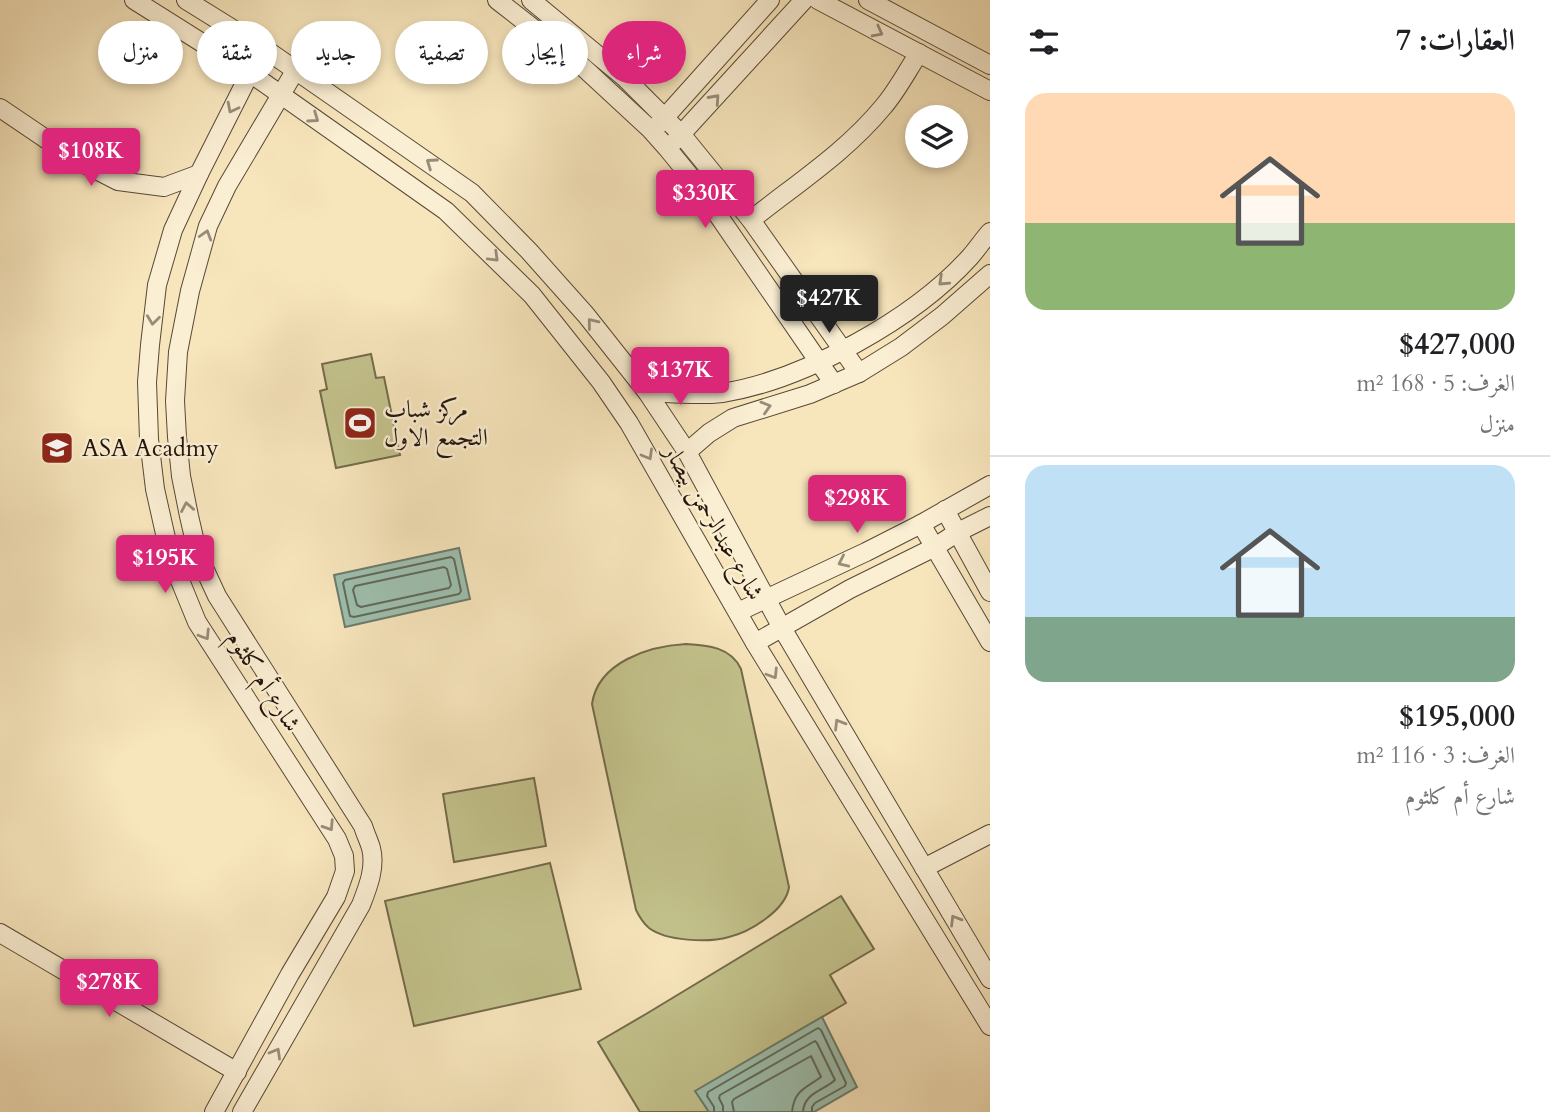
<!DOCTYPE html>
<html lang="ar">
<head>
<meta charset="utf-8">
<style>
  :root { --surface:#fff; --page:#f2f2f2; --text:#202124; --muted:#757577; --line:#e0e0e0; --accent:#db2777 }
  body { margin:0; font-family:Cardo,Amiri,serif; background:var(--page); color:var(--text); direction:rtl; height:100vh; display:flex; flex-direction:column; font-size:26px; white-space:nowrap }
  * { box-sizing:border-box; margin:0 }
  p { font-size:23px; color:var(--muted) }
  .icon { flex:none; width:38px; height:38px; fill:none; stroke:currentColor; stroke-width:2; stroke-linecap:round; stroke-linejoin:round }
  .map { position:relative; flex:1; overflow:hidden; direction:ltr }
  .panel { display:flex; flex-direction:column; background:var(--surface); width:560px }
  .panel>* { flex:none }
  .guide { position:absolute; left:21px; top:21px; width:665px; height:63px; direction:rtl; display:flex; gap:14px }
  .controls { position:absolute; left:905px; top:105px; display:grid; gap:14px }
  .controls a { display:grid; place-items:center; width:63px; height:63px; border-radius:50%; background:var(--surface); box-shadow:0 4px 10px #0003; font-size:35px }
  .price { position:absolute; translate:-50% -60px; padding:0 16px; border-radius:7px; background:var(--accent); color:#fff; font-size:23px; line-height:46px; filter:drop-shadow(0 2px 4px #0008) }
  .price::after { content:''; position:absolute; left:50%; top:42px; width:21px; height:16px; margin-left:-10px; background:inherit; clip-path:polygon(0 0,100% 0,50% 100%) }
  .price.selected { background:#222; color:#fff }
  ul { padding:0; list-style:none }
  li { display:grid; align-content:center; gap:14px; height:371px; padding:0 35px }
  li+li { border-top:2px solid var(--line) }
  li span { display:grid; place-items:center; height:217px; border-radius:21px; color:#555 }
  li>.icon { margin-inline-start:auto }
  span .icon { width:126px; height:126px; fill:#fffc; stroke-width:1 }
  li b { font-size:30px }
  h2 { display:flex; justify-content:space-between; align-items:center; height:84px; padding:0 35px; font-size:30px }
  .pill { padding:0 24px; border-radius:32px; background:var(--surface); box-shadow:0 4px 10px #0003; font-size:24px; line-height:63px }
  .pill.selected { background:var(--accent); color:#fff }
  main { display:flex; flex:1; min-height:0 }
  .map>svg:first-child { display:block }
</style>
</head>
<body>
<main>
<section class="panel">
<h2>العقارات: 7<svg class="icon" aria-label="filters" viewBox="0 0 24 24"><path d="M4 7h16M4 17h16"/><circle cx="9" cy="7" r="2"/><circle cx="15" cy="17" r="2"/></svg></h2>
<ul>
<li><span style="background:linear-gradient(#ffd9b3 60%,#8fb573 0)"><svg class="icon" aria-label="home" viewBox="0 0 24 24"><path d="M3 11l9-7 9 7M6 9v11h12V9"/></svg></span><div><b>$427,000</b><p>الغرف: 5 · 168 m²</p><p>منزل</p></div></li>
<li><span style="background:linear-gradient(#bfe0f5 70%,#7fa58c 0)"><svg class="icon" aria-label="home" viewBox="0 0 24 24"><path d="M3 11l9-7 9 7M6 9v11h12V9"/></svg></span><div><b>$195,000</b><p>الغرف: 3 · 116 m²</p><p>شارع أم كلثوم</p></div></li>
</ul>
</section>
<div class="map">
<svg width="990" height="1112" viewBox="0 0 990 1112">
  <rect width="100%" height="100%" fill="#f7e5bc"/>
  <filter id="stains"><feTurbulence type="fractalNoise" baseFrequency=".00286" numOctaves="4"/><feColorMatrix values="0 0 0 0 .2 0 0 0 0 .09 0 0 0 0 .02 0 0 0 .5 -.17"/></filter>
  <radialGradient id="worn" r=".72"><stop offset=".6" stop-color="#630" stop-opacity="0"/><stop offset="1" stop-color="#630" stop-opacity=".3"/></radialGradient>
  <!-- green -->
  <g fill="#c3c28c" stroke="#736b4b" stroke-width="2">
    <path d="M371,354L376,378L384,377L400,455L336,468L320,391L327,389L322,364Z"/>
    <path d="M686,644C707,645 731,647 741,669L789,887C786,910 750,932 729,937C708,943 666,941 649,928C643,923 639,916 636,910L592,704C598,662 649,646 686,644Z"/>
    <path d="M534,778L546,846L454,862L443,794Z"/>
    <path d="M550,863L581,989L414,1026L385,901Z"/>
    <path d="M841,896L874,949L830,975L846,1003L696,1091L709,1112H640L598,1042L646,1014Z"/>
  </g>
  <!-- water -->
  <g fill="#9dbfae" stroke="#6c7b6c" stroke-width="2">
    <path d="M459,548L470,599L345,627L334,575Z"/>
    <path d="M822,1017L857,1087L814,1112H709L695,1091Z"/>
  </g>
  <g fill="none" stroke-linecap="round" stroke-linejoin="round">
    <!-- shore -->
    <g stroke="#606a5c" stroke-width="2">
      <path d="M451,557L454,559L461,591L459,594L354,617L350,616L343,583L345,580Z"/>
      <path d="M444,567L447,569L451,585L449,588L361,607L357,605L353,590L355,586Z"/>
      <path d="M714,1112V1107L707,1096L708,1092L818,1028L821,1030L846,1083L845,1086L815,1103L812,1107V1112"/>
      <path d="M723,1112V1106L719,1098L720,1095L815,1041L817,1043L835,1080C823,1091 804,1093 803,1112"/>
      <path d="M734,1112L732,1102L734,1099L811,1056L821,1077C806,1088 794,1090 792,1112"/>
    </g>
    <defs>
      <g id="street">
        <path d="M134,0L250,73L446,211L532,295L601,382L629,423L755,643L990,1026"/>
        <path d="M186,0L265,49L472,193L529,251L586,315L647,392L687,452L782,628L990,979"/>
        <path d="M497,0L584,68L651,130L667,148L698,186L834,384"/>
        <path d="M531,0L624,77L682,135L751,220L859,373"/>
        <path d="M818,0L990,91"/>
        <path d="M868,0L990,65"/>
        <path d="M0,108L77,160L118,181L164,187L199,174"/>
        <path d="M658,125L770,0"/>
        <path d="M675,141L804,0"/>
        <path d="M751,220C796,184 846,152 883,107C897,91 907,71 919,53"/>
        <path d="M647,392C672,393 697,396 722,393C804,380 914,319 970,257C977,249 983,240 990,232"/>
        <path d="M687,452L709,433L733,418L810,394L859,373L901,347L942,316L990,274"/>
        <path d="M945,510L990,592"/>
        <path d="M921,524L990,642"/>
        <path d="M738,612L866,552L921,524L990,485"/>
        <path d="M755,643L850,589L935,547L958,532L990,516"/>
        <path d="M924,868L990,834"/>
        <path d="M0,933L237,1072"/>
        <path d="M214,1112L290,974L336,897L345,871L344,856L337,839L197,622L170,556L155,489L149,439L147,382L150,345L157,285L173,230L199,174L250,73L265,49"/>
        <path d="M242,1112L361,905C368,887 376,867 371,848C369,841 365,833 363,826L217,596L198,555L189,516L181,476L177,437L175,401L178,352L190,291L208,226L227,186L295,71"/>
      </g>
    </defs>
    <!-- street casing -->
    <use href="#street" stroke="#584836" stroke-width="20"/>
    <!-- street -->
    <use href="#street" stroke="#faeed3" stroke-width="18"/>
  </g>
  <!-- one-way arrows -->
  <defs><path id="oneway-chevron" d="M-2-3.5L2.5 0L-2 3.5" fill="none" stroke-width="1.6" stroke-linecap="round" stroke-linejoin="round" transform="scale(1.75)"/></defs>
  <g stroke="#998c79">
    <use href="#oneway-chevron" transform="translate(878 32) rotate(28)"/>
    <use href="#oneway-chevron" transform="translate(715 99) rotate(-48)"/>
    <use href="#oneway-chevron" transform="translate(232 108) rotate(117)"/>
    <use href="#oneway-chevron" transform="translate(314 118) rotate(35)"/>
    <use href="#oneway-chevron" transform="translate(431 163) rotate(-145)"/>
    <use href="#oneway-chevron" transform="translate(206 235) rotate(-73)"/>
    <use href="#oneway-chevron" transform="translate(494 257) rotate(44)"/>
    <use href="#oneway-chevron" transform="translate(943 281) rotate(137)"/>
    <use href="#oneway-chevron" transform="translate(153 320) rotate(97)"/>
    <use href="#oneway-chevron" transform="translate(592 323) rotate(-129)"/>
    <use href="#oneway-chevron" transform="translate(766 407) rotate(-17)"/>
    <use href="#oneway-chevron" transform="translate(648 455) rotate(60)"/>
    <use href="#oneway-chevron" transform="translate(187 507) rotate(-100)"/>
    <use href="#oneway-chevron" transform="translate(843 562) rotate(155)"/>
    <use href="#oneway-chevron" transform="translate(205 635) rotate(58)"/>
    <use href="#oneway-chevron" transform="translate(773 674) rotate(58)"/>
    <use href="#oneway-chevron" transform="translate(839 724) rotate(-121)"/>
    <use href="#oneway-chevron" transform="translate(329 826) rotate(57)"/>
    <use href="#oneway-chevron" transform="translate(955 920) rotate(-121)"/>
    <use href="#oneway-chevron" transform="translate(276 1053) rotate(-60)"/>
  </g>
  <!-- icons -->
  <defs>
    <symbol id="stadium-square" viewBox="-11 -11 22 22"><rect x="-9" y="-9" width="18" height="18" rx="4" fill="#8f2418" stroke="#faeed3"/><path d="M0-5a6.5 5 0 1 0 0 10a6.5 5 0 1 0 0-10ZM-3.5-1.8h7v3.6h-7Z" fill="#fff"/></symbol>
    <symbol id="university-square" viewBox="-11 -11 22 22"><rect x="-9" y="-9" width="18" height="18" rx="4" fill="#8f2418" stroke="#faeed3"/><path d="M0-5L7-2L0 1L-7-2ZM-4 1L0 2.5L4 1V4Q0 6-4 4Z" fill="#fff"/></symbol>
  </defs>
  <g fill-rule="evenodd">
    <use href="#stadium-square" x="341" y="404" width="38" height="38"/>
    <use href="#university-square" x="38" y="429" width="38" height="38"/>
  </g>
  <g text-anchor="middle" stroke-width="5" stroke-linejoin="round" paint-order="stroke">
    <!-- poi labels -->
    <g font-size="24" fill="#23140a" stroke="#faeed3" text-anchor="start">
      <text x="384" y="417">مركز شباب<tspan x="384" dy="28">التجمع الاول</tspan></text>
      <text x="82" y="456">ASA Acadmy</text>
    </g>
    <!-- street labels -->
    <g font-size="24" fill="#23140a" stroke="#faeed3">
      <text transform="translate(714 522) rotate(60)" y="8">شارع عبدالرحمن بيصار</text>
      <text transform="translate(264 681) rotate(57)" y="8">شارع أم كلثوم</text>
    </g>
  </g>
  <rect width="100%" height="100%" filter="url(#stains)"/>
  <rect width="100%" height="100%" fill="url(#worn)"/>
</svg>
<div class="controls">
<a><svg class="icon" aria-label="layers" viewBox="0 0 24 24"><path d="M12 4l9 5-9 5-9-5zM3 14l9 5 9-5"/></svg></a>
</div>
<b class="price" style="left:91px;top:188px">$108K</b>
<b class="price" style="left:705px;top:230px">$330K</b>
<b class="price selected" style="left:829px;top:335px">$427K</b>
<b class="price" style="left:680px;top:407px">$137K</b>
<b class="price" style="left:857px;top:535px">$298K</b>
<b class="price" style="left:165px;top:595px">$195K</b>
<b class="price" style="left:109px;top:1019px">$278K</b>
<div class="guide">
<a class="pill selected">شراء</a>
<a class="pill">إيجار</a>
<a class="pill">تصفية</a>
<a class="pill">جديد</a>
<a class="pill">شقة</a>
<a class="pill">منزل</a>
</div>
</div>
</main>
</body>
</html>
